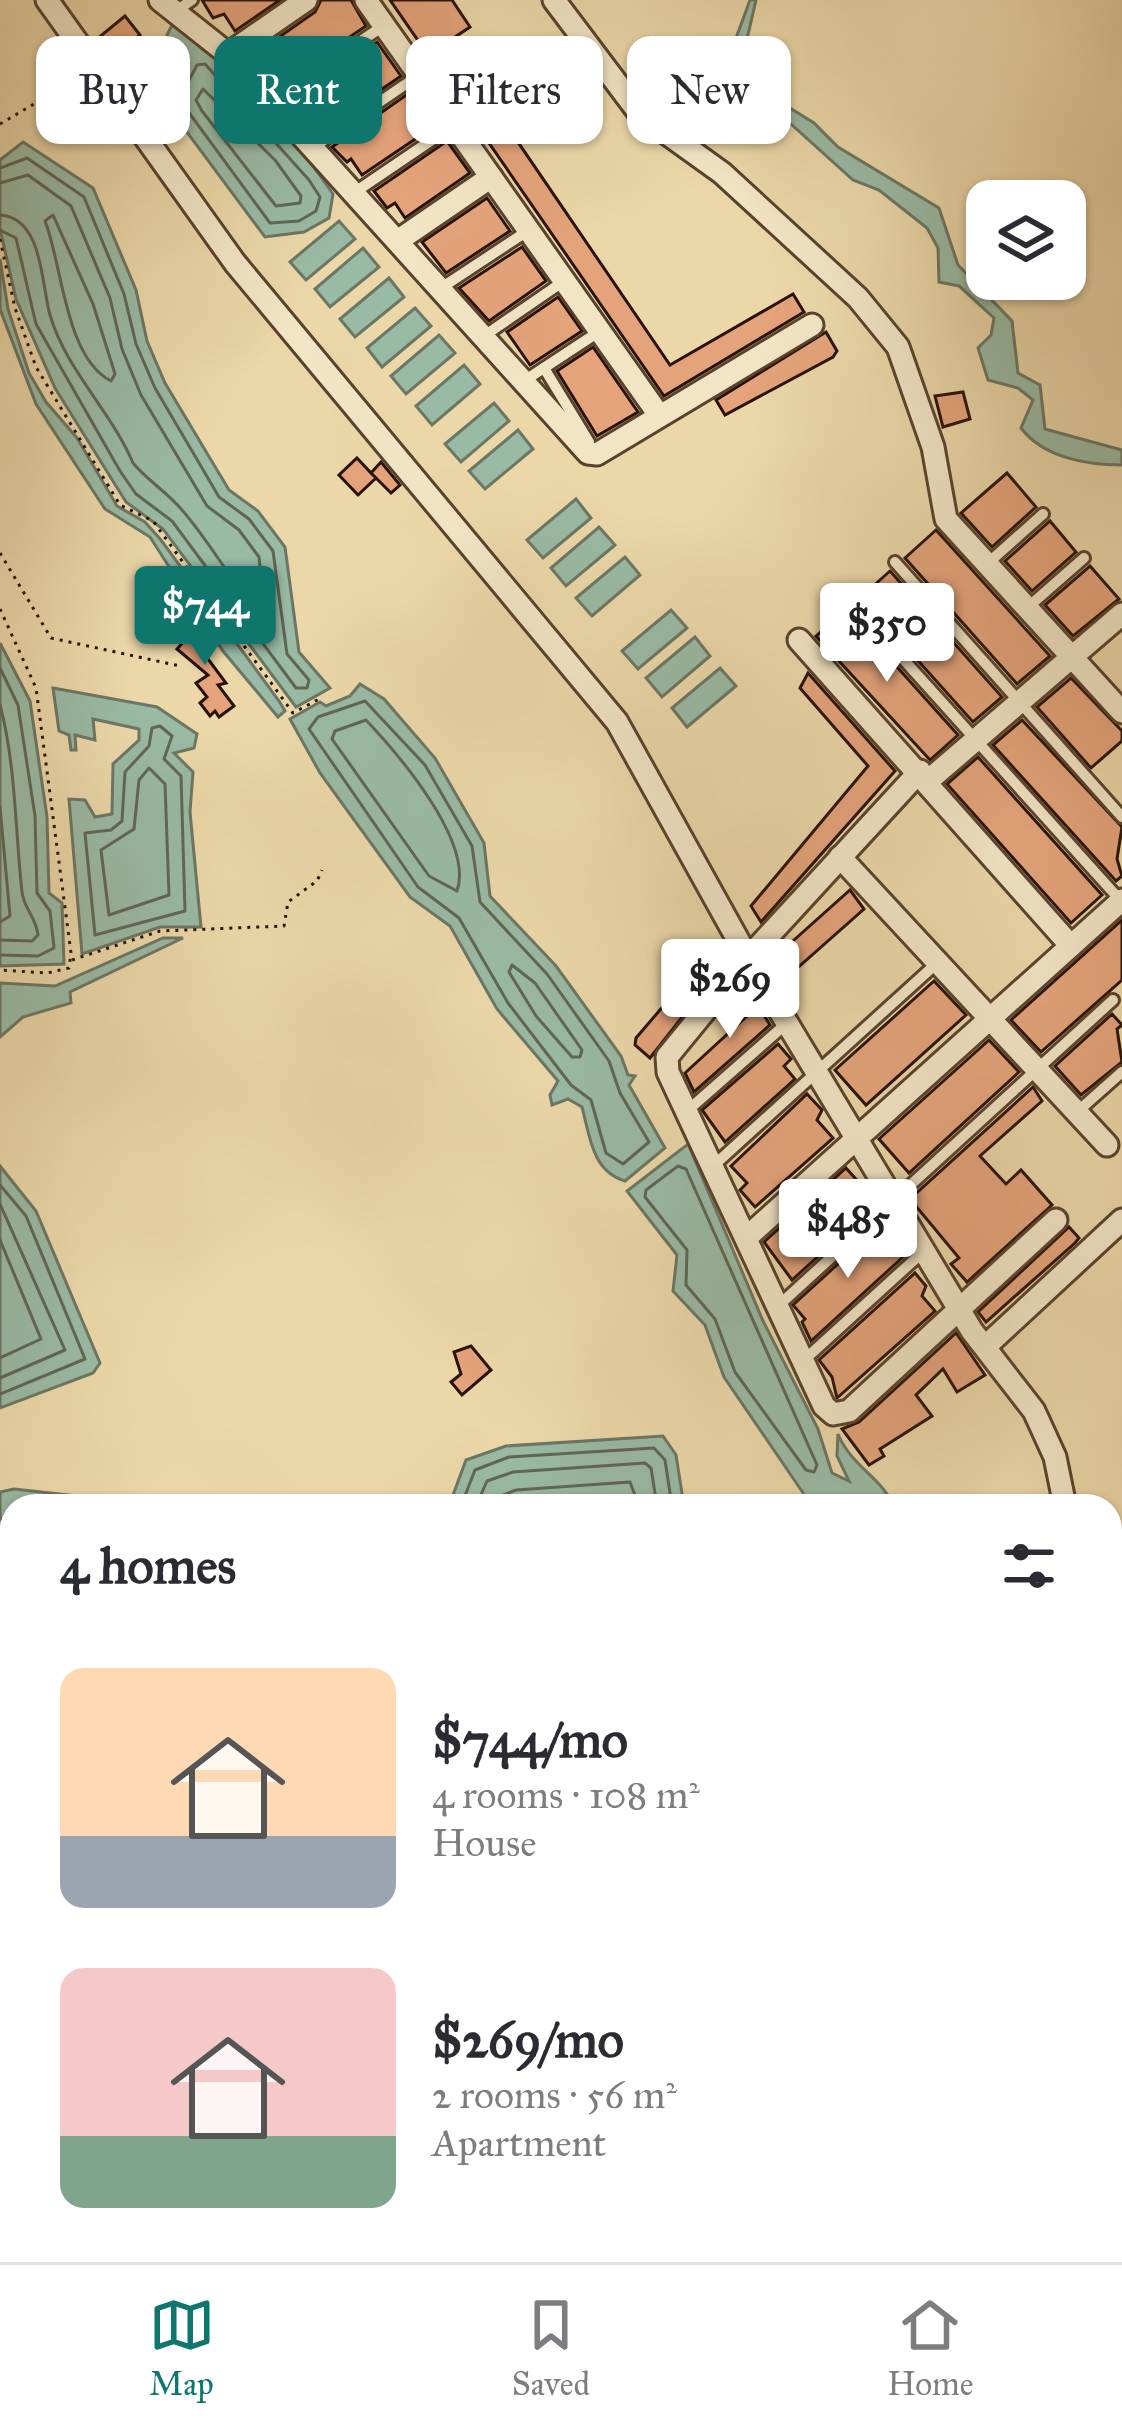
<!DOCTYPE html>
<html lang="en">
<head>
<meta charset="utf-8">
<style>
  :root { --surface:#fff; --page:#f7f7f7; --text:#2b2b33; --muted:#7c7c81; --line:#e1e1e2; --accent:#0f766e }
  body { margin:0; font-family:"IM FELL Great Primer",serif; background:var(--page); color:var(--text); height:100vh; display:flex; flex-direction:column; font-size:45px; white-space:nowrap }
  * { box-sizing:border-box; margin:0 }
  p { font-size:39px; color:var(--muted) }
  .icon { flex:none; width:66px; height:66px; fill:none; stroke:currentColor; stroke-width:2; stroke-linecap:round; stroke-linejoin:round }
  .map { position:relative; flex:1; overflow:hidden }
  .panel { position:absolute; left:0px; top:1494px; width:1122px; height:768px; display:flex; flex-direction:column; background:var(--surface); border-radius:36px 36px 0 0; box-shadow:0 3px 9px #0004 }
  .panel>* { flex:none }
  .top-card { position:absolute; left:36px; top:36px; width:1050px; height:108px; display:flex; gap:24px }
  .tools { position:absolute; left:966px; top:180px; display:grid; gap:24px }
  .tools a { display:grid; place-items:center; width:120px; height:120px; border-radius:24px; background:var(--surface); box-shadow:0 3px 9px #0004; font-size:60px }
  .price { position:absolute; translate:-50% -102px; padding:0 27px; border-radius:12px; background:#fff; color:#222; font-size:39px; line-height:78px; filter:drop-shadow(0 3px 6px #0008) }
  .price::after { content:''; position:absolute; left:50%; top:72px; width:36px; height:27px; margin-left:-18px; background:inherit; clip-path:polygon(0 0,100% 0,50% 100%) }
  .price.current { background:var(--accent); color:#fff }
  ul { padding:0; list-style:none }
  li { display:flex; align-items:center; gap:36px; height:300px; padding:0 60px }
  li span { display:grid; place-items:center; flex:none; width:336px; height:240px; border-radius:24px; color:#555 }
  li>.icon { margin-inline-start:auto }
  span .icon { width:144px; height:144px; fill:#fffc; stroke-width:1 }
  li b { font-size:51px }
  h2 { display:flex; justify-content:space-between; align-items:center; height:144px; padding:0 60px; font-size:51px }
  .chip { padding:0 42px; border-radius:24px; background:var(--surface); box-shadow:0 3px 9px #0004; font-size:42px; line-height:108px }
  .chip.current { background:var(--accent); color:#fff }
  .menu { display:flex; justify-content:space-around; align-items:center; height:168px; border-top:3px solid var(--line); background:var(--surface); font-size:33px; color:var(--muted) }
  .menu a { display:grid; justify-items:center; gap:6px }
  .menu .current { color:var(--accent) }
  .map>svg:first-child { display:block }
</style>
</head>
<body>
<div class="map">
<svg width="1122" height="2262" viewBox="0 0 1122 2262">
  <rect width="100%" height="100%" fill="#ebd7a8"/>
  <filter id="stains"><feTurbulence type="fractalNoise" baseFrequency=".00167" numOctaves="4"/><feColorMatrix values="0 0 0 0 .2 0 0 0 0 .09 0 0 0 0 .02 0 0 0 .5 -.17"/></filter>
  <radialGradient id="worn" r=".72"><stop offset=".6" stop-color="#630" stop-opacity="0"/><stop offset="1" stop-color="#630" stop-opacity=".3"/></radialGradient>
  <!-- water -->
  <g fill="#99baa4" stroke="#6c7664" stroke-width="3">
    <path d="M750,0H756L742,61L764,92L814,123L838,147L939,208L958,265L1012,321L1018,373L1040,385L1045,429L1122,450V465C1085,465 1043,457 1021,428L1033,400L1018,388L988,380L978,348L991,335L994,318L959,286L939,282L938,248L927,228L879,190L853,180L782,116L750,100L728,60Z"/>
    <path d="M173,23C235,69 289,130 333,194L329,218L304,232L265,237L163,100L184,66L167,35Z"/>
    <path d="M23,142L93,188L136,290L147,341L165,383L229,490L258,511L285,547L299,652L330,688L296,707L163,529L126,502L55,388L16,299L0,229V160Z"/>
    <path d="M339,221L355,239L306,280L290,262Z"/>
    <path d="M363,248L379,267L330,307L315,289Z"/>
    <path d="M0,259L8,309L29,373L46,402L77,438L117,506L145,522L161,540L279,701L285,711L278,717L223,651L150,537L105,509L36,404L0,309Z"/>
    <path d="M389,278L404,297L355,337L340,319Z"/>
    <path d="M415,308L431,326L382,367L367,348Z"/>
    <path d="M439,335L455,353L406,394L391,376Z"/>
    <path d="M464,365L480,384L432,425L416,406Z"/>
    <path d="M494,403L509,421L461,462L445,444Z"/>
    <path d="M518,430L533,449L485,489L469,471Z"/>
    <path d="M576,499L591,518L543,558L527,540Z"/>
    <path d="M599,527L615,545L566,586L551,568Z"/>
    <path d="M625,557L640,575L592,616L576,598Z"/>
    <path d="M671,610L687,628L638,669L622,651Z"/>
    <path d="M695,637L710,656L662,697L646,678Z"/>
    <path d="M0,643L30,701L47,817L49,893L62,903L64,964L0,966Z"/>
    <path d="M720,668L736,686L687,727L672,708Z"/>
    <path d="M360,684L384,699L435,758L484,843L490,896L556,966L621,1056L628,1075L635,1076L629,1085L665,1148L625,1181C592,1171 590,1137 582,1107L568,1099L552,1105L550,1095L558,1081L497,1009L450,926L410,897L320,773L290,719L320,702L326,706L350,696Z"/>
    <path d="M53,688L157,707L197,734L194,748L174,753L193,772L190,812L201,927H160L82,954L69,799L85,800L95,817L112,814L113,764L139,740V729L93,719L95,740L75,735L76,750H71L69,735L59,731Z"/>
    <path d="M163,938H183L70,992L71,1003L23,1017L0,1037V983L55,986Z"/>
    <path d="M688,1144L763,1321L818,1429L832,1473L849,1481L837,1456L838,1434C851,1466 881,1477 894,1506H812L724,1377L705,1325L673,1291L677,1255L627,1191Z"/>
    <path d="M0,1166L36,1211L100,1363L93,1373L0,1408Z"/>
    <path d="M663,1436L676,1455L684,1506H449L466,1460L506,1446Z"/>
    <path d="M14,1489L85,1497L89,1506H12V1541L0,1517V1492Z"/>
    <path d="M0,1547L12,1585V1858L0,1861Z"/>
    <path d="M1110,1856L1122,1863V2133L1110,2181Z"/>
    <path d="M12,1895V2250H103L104,2262H0V1897Z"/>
    <path d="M137,2250H572L571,2262H136Z"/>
    <path d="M747,2250H901V2262H736Z"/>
  </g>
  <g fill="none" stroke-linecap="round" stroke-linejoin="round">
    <!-- shore -->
    <g stroke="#606654" stroke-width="3">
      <path d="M205,64L309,180L320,197L316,211L299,221L270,223L179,99L197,65Z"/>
      <path d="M203,89L275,160L301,196L300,203L276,206L202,111L196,100Z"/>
      <path d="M0,168L27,158L84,197L124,294L136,344L155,388L219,497L249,519L273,551L287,654L309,680L307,688H296L172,521L136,494L120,471L36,324L16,238L0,230"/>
      <path d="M0,183L28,175L71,206L110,298L122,349L141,395L207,506L239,530L259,557L265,612H258C230,580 210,542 182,510C167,492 148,481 133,463C111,411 66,370 50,315C41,283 43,218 0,215"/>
      <path d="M53,215L93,304L115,374L111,381C65,358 62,263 45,221Z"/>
      <path d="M0,668L18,705L35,816L37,893L50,911L54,948L38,956L0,955"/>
      <path d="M365,701L425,765L472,846L480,902L547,974L609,1061L620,1093L649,1142L623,1164L606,1153L591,1100L571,1085L508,1003L459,918L418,887L309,729L318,717Z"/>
      <path d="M0,705C16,766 15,829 22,892C24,909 36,917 38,935L32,941L0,940"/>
      <path d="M366,720C399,755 474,842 457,891L429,876L332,739L335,731Z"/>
      <path d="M160,726L172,736L164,759L181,776L185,911L95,935L85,833L111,830L122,821L125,772L149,746L152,728Z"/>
      <path d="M149,768L165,784L169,895L109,915L101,850L134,829L139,780Z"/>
      <path d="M0,807L10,916L0,922"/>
      <path d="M512,965L535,983L582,1050L580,1057H572L536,1016L509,972Z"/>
      <path d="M678,1166L686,1169L817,1465L814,1472L806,1470L735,1372L715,1319L686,1285L687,1250L645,1197L646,1190Z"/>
      <path d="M0,1185L26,1216L85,1359L0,1394"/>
      <path d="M0,1204L65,1350L0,1378"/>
      <path d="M0,1240L41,1339L0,1358"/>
      <path d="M461,1506L475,1470L509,1457L654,1448L665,1460L672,1506"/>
      <path d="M476,1506L487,1481L513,1472L645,1463L651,1468L657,1506"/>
      <path d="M496,1506L501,1496L516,1490L630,1482L639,1506"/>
    </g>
  </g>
  <!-- building -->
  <g fill="#e4a37b" stroke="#281104" stroke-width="3">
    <path d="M202,0H280L235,31L224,14L213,18Z"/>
    <path d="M321,0H351L366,26L277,86L252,56L315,12Z"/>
    <path d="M390,0H452L470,27L449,41L670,365L793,294L804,312L664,396Z"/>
    <path d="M125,16L140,35L111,57L97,39Z"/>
    <path d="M377,42L401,76L319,132L295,98Z"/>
    <path d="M412,91L436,125L362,175L351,159L347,162L332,147Z"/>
    <path d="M447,141L470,173L405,218L395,203L387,208L374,191Z"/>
    <path d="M487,198L510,231L446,273L422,242Z"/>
    <path d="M522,247L546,281L489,321L459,288Z"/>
    <path d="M558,297L582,331L530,365L507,332Z"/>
    <path d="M826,332L837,351L833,357L725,415L716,400Z"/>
    <path d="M593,347L638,412L597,436L557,371Z"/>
    <path d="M963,392L970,419L943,427L935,396Z"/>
    <path d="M357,458L371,473L381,462L400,485L391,493L372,474L376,478L358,495L339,475Z"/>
    <path d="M1007,473L1036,507L992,547L961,513Z"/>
    <path d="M1050,521L1076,552L1032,591L1005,561Z"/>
    <path d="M936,530L1050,656L1017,684L905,558Z"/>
    <path d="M1090,566L1119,599L1073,636L1045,605Z"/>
    <path d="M890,571L1002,697L973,722L861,597Z"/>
    <path d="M846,610L958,735L930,760L816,636Z"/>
    <path d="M190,618L213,637L202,651L226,683L218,685L234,706L219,717L215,711L210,716L200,703L207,697L196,683L208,675L177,649L186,639L178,632Z"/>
    <path d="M808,673L895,771L761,922L751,906L868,766L800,688Z"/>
    <path d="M1071,678L1122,731V741L1091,768L1037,707Z"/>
    <path d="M1022,720L1122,827L1117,859L1122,876L1116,881L993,745Z"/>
    <path d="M978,757L1102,895L1071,923L947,784Z"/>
    <path d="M850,890L864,909L795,970L788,971L775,957Z"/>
    <path d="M1122,920V980L1041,1052L1011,1020Z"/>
    <path d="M720,947L730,956L650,1058L635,1045L636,1038L713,948Z"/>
    <path d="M934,981L966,1015L866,1105L835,1070Z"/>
    <path d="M746,986L770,1025L694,1092L685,1073L746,1017L732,1002Z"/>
    <path d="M1112,1014L1122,1025L1117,1029L1122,1062L1081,1095L1055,1066Z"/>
    <path d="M989,1040L1019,1072L909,1173L879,1139Z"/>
    <path d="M778,1044L791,1059L784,1066L795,1079L725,1142L702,1110Z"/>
    <path d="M1033,1087L1042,1101L980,1156L1006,1184L1021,1170L1052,1205L967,1282L951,1264L959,1258L910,1199Z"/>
    <path d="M807,1094L822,1110L817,1120L833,1138L755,1207L740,1190L747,1183L731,1166Z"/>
    <path d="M846,1168L877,1203L792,1280L764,1242Z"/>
    <path d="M885,1221L897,1236L890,1242L903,1257L811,1341L802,1322L805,1319L793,1305Z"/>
    <path d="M1069,1227L1079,1238L1075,1243L986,1322L978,1312Z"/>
    <path d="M915,1273L926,1286L922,1296L935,1311L837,1398L832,1377L819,1360Z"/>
    <path d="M956,1333L985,1375L957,1392L943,1369L916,1395L932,1416L880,1449L884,1456L869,1465L842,1429L859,1422Z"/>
    <path d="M471,1346L491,1370L462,1395L451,1382L461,1374L454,1352Z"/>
  </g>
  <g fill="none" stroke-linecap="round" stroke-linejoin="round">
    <defs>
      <g id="lane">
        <path d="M176,11L192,0"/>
        <path d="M272,102L383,26"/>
        <path d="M314,147L419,75"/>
        <path d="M355,192L454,125"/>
        <path d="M441,288L529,230"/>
        <path d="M484,336L564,281"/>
        <path d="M544,368L589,442"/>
        <path d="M524,381L600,331"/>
        <path d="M895,562L1122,817"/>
        <path d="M987,564L1043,514"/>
        <path d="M849,599L1121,901"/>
        <path d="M1027,608L1084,558"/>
        <path d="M687,1111L787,1023"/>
        <path d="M1077,1112L1122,1072"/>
        <path d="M712,1167L937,963"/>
        <path d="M778,1306L1113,1000"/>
        <path d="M803,1361L924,1251"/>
      </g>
      <g id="street">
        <path d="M47,0L235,263L617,722L748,958L972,1331L1034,1411L1055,1457L1065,1506"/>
        <path d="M160,0L228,54L588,453L597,454L812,325"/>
        <path d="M366,0L659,415"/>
        <path d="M554,0L640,114L722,173L858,298L898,347L933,447L946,519L1122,712"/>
        <path d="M228,54L306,0"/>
        <path d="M399,240L491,177"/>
        <path d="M799,640L1071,946"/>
        <path d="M920,771L748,958L667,1057L668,1072L824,1406L833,1414L849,1411L1056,1220"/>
        <path d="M929,780L1122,614"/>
        <path d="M840,857L1107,1145"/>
        <path d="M746,1238L1122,900"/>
        <path d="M987,1345L1122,1220"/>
        <path d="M1016,2262L1017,2250"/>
      </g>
    </defs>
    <!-- lane casing -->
    <use href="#lane" stroke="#59422d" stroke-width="16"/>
    <!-- street casing -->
    <use href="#street" stroke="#59422d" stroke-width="27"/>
    <!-- path -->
    <g stroke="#281104" stroke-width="3" stroke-dasharray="3 6" stroke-linecap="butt">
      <path d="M0,124L78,78"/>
      <path d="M0,239L15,308L36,367L120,505L153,521L293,713L319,699"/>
      <path d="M0,553L51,638L180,666"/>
      <path d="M0,609L36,688L71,953L69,968L47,973L0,970"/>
      <path d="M72,960L160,931L284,926L288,902L317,881L322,870"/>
    </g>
    <!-- lane -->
    <use href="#lane" stroke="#f2e5c6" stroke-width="10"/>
    <!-- street -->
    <use href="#street" stroke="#f2e5c6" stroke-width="21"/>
  </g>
  <rect width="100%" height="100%" filter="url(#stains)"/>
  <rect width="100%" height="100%" fill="url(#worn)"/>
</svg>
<div class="tools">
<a><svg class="icon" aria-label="layers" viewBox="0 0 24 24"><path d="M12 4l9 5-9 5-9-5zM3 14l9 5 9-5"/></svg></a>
</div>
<b class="price current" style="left:205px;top:668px">$744</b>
<b class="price" style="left:887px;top:685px">$350</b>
<b class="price" style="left:730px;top:1041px">$269</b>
<b class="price" style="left:848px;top:1281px">$485</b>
<div class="top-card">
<a class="chip">Buy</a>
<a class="chip current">Rent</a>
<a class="chip">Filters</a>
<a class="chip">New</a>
</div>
<section class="panel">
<h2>4 homes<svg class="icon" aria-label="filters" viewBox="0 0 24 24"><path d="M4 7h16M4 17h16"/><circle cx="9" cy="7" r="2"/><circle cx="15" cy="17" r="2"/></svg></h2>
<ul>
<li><span style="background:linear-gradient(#ffd9b3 70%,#9aa5b1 0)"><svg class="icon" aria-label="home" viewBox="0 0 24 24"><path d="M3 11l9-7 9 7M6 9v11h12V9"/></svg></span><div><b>$744/mo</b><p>4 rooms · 108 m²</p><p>House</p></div></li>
<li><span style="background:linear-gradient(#f6c9c9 70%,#7fa58c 0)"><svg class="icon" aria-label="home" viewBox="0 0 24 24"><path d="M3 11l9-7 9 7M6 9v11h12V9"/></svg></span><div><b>$269/mo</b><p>2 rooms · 56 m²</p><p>Apartment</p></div></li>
</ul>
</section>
</div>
<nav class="menu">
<a class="current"><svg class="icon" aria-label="map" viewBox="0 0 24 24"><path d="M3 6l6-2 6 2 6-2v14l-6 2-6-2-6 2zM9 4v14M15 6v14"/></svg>Map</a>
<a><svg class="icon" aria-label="saved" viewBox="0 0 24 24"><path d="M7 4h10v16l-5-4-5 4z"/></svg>Saved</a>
<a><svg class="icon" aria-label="home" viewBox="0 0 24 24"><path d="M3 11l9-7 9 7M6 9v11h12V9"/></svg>Home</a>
</nav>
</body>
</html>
